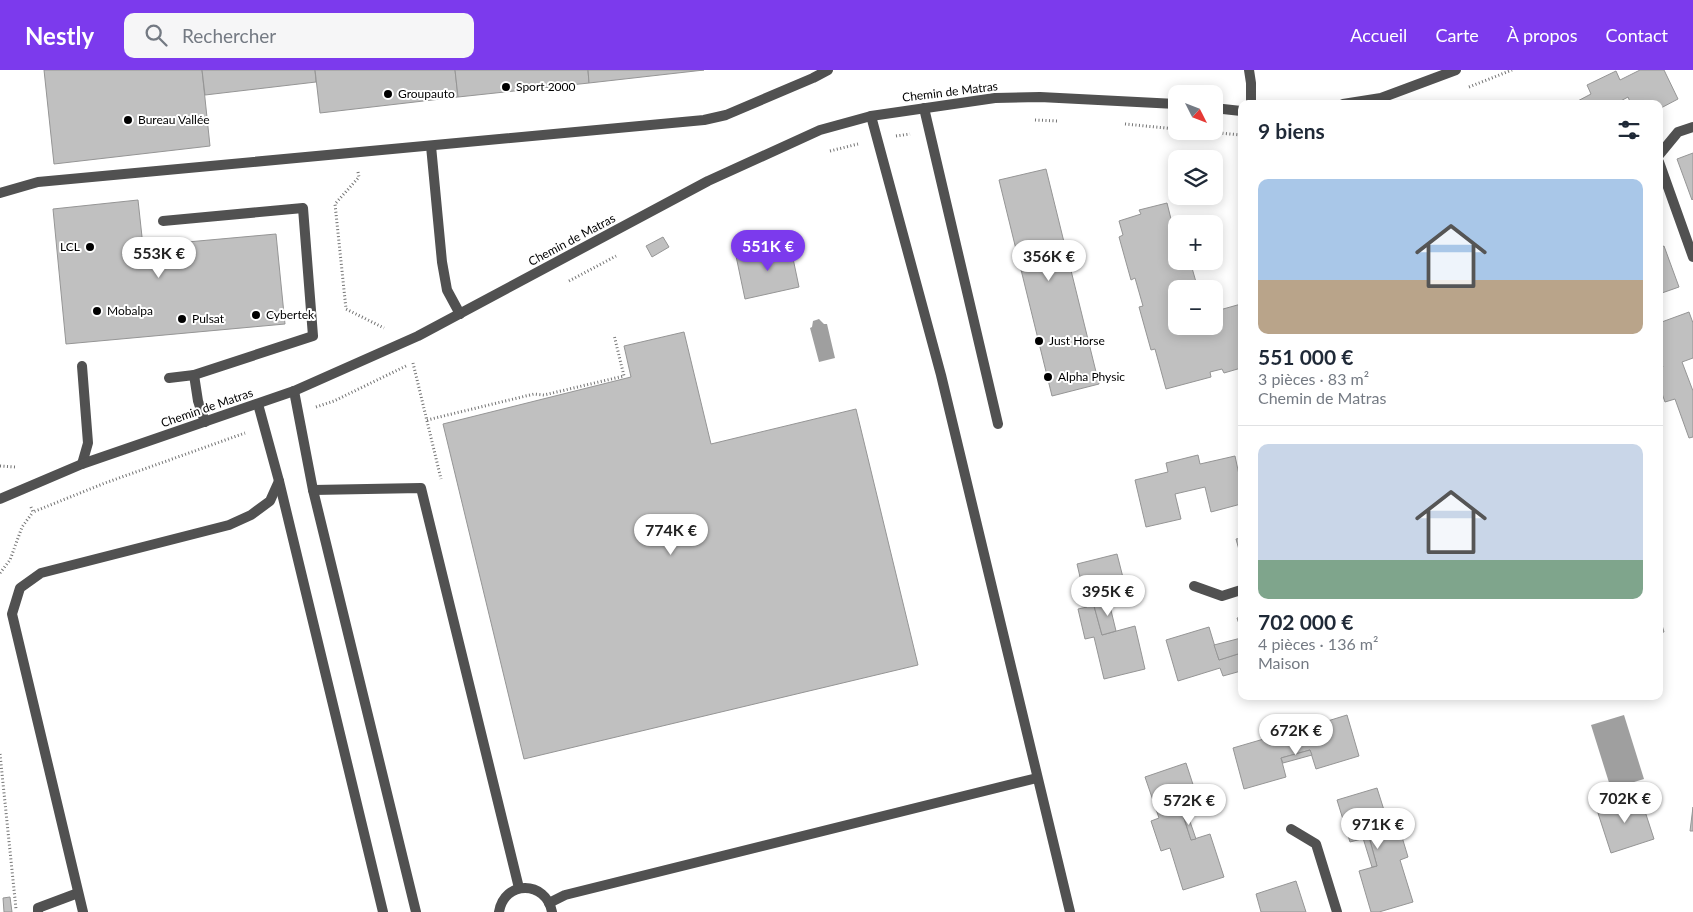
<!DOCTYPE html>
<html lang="fr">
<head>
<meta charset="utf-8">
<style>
  :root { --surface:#fff; --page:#f6f6f7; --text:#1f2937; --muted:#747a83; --line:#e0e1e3; --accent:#7c3aed }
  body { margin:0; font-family:Lato,sans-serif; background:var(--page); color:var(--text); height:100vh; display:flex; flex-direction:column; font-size:19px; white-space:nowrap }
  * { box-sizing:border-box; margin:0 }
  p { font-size:16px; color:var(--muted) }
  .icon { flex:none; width:28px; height:28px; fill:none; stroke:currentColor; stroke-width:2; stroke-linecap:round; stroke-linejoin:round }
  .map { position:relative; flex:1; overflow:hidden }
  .sheet { position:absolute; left:1238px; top:30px; width:425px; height:600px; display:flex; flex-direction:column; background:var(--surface); border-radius:10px; box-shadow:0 2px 12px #0003 }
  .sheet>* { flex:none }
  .needle { width:32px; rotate:132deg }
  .buttons { position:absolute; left:1168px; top:15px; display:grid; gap:10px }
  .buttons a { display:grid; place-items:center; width:55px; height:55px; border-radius:10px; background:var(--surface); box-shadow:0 2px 12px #0003; font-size:25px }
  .price { position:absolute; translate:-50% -42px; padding:0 11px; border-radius:18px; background:#fff; color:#222; font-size:16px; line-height:32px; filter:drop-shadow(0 1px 2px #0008) }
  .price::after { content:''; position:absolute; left:50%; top:30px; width:15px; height:11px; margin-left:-8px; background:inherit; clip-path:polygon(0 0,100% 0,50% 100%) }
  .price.active { background:var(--accent); color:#fff }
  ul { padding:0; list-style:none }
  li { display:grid; align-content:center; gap:10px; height:265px; padding:0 20px }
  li+li { border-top:1px solid var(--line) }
  li span { display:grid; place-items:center; height:155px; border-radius:10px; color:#555 }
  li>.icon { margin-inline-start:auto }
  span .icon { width:90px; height:90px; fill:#fffc; stroke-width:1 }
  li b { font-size:21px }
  h2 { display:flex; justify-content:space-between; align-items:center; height:60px; padding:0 20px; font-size:21px }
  header { display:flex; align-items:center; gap:30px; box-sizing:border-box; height:70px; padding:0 25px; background:var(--accent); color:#fff }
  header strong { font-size:24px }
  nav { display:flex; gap:28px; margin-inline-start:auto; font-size:18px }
  .search { width:350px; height:45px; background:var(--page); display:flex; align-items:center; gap:12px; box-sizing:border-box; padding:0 18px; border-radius:10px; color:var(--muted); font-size:19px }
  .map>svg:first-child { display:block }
</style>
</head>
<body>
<header>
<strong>Nestly</strong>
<div class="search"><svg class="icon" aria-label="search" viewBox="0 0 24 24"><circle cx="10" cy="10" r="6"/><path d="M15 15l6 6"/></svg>Rechercher</div>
<nav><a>Accueil</a><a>Carte</a><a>À propos</a><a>Contact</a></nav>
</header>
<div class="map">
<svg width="1693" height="842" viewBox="0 0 1693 842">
  <rect width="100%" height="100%" fill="#fff"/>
  <!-- water -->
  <g fill="#9f9f9f">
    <path d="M819,249L824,254H827L835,288L819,292L810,258L812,257L813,251Z"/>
    <path d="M1624,645L1644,709L1611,719L1591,655Z"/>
  </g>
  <!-- building -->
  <g fill="#c0c0c0" stroke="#959595">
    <path d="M44,0H202L210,76L54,94Z"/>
    <path d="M202,0H315L316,12L205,25Z"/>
    <path d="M315,0H455L458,27L320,43Z"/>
    <path d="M455,0H588L589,13L458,27Z"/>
    <path d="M588,0H704L589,13Z"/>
    <path d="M1640,0H1664L1678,29L1659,39V34H1631L1628,27L1615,34H1572L1591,24L1587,15L1616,1L1620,10Z"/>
    <path d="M1693,83V129L1692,130L1677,89Z"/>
    <path d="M1046,99L1099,314L1052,326L999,110Z"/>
    <path d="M138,130L143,176L276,164L285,254L66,274L53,139Z"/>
    <path d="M1167,133L1171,149L1178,148L1180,154H1176V191H1190L1198,219H1176V256H1214V246L1217,244L1216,241L1241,234V298L1224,303L1222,299L1210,302L1211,307L1166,319L1155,279L1151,280L1139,237L1143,236L1135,208L1131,210L1119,167L1123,165L1119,151L1141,144L1139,140Z"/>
    <path d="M663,167L669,177L652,187L646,176Z"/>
    <path d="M790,174L799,217L745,229L736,186Z"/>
    <path d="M1664,176L1679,217L1659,224V178Z"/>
    <path d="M1689,242L1693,253V288L1682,292L1693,321V367L1689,368L1675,329L1665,332L1659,315V299L1663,297L1659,285V253Z"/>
    <path d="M684,262L711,374L856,339L918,595L524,689L443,354L631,307L624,276Z"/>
    <path d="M1198,385L1200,394L1235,386L1241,414V434L1211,442L1205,417L1175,424L1181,449L1146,457L1135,410L1168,402L1166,393Z"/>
    <path d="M1241,468V487L1236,469Z"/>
    <path d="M1117,484L1128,527L1094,536L1102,565L1135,556L1145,599L1104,609L1094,567L1085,569L1078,539L1087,537L1077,494Z"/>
    <path d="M1109,532L1116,561L1102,565L1094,536Z"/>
    <path d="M1659,545L1664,562L1659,563Z"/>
    <path d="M1241,547V560L1237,548Z"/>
    <path d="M1209,557L1219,590L1241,583V601L1223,606L1220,598L1178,611L1166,570Z"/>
    <path d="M1241,568V583L1219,590L1214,575Z"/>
    <path d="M1347,645L1359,686L1316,699L1310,680L1281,688L1286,707L1244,719L1233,678L1274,666L1272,658L1302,649L1305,658Z"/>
    <path d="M1310,680L1312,685L1283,693L1281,688Z"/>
    <path d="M1186,693L1200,736L1182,742L1191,770L1210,764L1224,807L1183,820L1170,778L1161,781L1151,751L1159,748L1145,707Z"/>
    <path d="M1377,718L1390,759L1399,757L1408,787L1400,790L1413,832L1379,842H1371L1359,801L1377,796L1369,767L1350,772L1337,730Z"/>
    <path d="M1640,726L1654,769L1611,783L1597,740Z"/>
    <path d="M1693,737V761H1690Z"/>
    <path d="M1186,740L1196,769L1191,770L1182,742Z"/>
    <path d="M1369,767L1377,796L1372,797L1363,768Z"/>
    <path d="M1296,811L1306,842H1261L1256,824Z"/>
    <path d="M10,827L12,842H4L3,828Z"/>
  </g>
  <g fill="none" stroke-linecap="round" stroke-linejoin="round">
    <!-- path -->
    <g stroke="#737373" stroke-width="3" stroke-dasharray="1 2.5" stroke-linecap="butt">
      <path d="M1469,17L1512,0"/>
      <path d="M1035,50L1058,51"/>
      <path d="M1125,54L1176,59"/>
      <path d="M1198,61L1241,65"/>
      <path d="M896,66L910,64"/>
      <path d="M830,81L858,74"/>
      <path d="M358,102L359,107L335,134L346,239L384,258"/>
      <path d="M569,211L616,186"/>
      <path d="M413,293L441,409"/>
      <path d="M316,337L334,331L408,295"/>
      <path d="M427,350L534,324L544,325L624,306L614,265"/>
      <path d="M0,396L16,397"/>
      <path d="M31,437L33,442L105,413L245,363"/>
      <path d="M0,503L10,490L22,457L33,442"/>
      <path d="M0,684L16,839"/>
    </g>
    <!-- service -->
    <g stroke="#515151" stroke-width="10">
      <path d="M924,38L998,354"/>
      <path d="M871,46L941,305L1070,842"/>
      <path d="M431,76L442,192L447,220L460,244"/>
      <path d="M1659,85L1678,62L1693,57"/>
      <path d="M1659,92L1693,187"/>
      <path d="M0,123L38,112L704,50L726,45L813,8L828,0"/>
      <path d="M163,151L303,138L313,266L194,305L169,308"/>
      <path d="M82,296L88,373L82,394"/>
      <path d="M194,305L198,331L205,352"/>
      <path d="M294,321L313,420L416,842"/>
      <path d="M258,334L279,411L383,842"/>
      <path d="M313,420L421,418L519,818"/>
      <path d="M1194,516L1222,526L1241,520"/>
      <path d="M1291,759L1316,774L1337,842"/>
      <path d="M549,833L565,825L1037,708"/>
      <path d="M38,842V838L78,823"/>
      <path d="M83,842L12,544L20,518L41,503L229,455L251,445L270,431L279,411"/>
      <path d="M499,842C504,810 546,810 552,842"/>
    </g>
    <!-- minor -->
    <g stroke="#515151" stroke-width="10">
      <path d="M1249,0L1251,13V34"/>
      <path d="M1343,34L1381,28L1456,0"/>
      <path d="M1214,38L1241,41"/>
      <path d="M0,429L82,394L294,321L418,266L708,111L820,60L871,46L995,28L1040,27L1176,34"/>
    </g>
  </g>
  <!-- markers -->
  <g fill="#000" stroke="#fff" stroke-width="2">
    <circle cx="506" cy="17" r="5"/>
    <circle cx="388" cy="24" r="5"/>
    <circle cx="128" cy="50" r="5"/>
    <circle cx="90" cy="177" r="5"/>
    <circle cx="97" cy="241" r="5"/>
    <circle cx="256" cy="245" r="5"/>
    <circle cx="182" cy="249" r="5"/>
    <circle cx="1039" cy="271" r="5"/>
    <circle cx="1048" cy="307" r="5"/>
  </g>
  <g text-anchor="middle" stroke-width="4" stroke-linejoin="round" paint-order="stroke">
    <!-- poi labels -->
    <g font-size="12" fill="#000" stroke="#fff" text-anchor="start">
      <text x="516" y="21">Sport 2000</text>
      <text x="398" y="28">Groupauto</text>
      <text x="138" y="54">Bureau Vallée</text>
      <text x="80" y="181" text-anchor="end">LCL</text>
      <text x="107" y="245">Mobalpa</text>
      <text x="266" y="249">Cybertek</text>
      <text x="192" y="253">Pulsat</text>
      <text x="1049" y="275">Just Horse</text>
      <text x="1058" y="311">Alpha Physic</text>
    </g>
    <!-- street labels -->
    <g font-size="12" fill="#000" stroke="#fff">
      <text transform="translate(950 22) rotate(-7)" y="4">Chemin de Matras</text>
      <text transform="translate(572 170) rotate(-28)" y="4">Chemin de Matras</text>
      <text transform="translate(207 338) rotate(-19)" y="4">Chemin de Matras</text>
    </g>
  </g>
</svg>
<div class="buttons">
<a><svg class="needle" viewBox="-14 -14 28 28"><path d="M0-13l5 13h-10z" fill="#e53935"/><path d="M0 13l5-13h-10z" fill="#747a83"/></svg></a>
<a><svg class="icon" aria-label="layers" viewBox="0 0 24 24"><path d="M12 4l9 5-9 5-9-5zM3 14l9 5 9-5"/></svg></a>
<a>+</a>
<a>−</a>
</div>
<b class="price active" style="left:768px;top:202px">551K €</b>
<b class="price" style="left:159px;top:209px">553K €</b>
<b class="price" style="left:1049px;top:212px">356K €</b>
<b class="price" style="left:671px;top:486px">774K €</b>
<b class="price" style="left:1108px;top:547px">395K €</b>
<b class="price" style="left:1296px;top:686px">672K €</b>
<b class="price" style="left:1625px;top:754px">702K €</b>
<b class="price" style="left:1189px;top:756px">572K €</b>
<b class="price" style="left:1378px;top:780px">971K €</b>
<section class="sheet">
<h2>9 biens<svg class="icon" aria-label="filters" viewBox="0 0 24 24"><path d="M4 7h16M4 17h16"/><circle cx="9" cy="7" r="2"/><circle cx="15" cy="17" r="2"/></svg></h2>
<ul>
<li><span style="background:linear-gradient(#a9c7e8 65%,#b9a48a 0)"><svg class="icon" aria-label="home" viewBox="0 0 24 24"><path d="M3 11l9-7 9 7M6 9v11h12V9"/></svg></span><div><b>551 000 €</b><p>3 pièces · 83 m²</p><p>Chemin de Matras</p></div></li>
<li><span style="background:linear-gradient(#c9d6e8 75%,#7fa58c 0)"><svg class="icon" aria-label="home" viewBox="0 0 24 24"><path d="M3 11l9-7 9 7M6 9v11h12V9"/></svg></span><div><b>702 000 €</b><p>4 pièces · 136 m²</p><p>Maison</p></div></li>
</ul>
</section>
</div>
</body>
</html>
